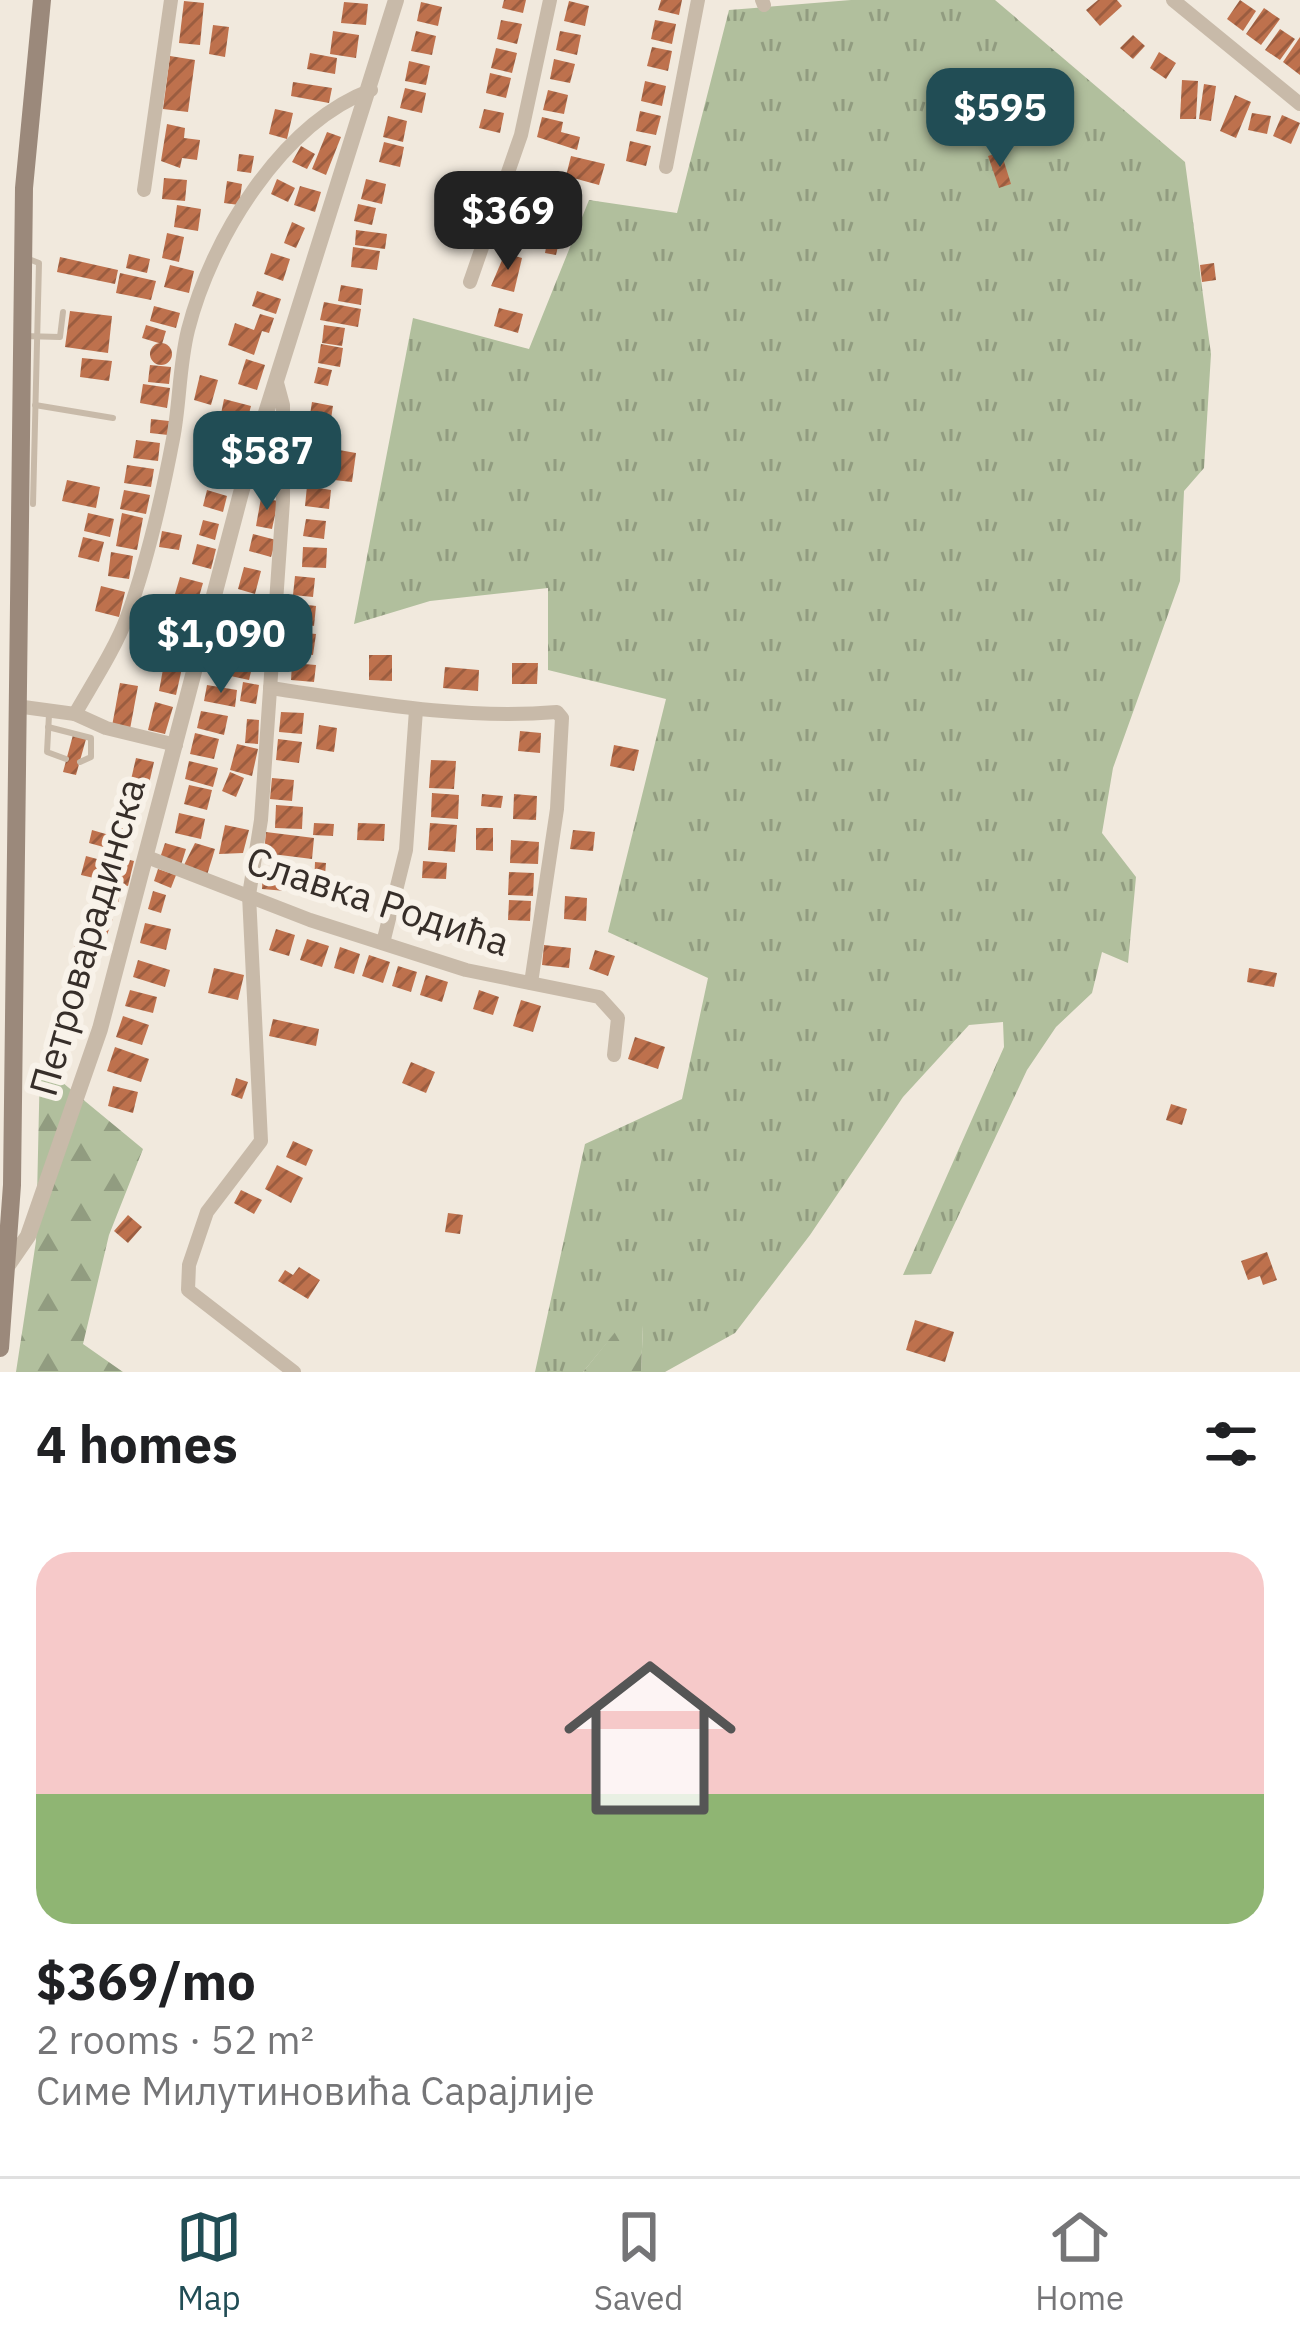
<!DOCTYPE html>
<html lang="en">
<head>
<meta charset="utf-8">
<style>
  :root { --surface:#fff; --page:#f6f6f6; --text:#202124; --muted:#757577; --line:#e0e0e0; --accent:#214d55 }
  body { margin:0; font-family:"IBM Plex Sans",sans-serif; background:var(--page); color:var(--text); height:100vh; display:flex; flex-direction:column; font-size:45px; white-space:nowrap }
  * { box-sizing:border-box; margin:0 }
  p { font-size:39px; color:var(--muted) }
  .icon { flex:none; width:66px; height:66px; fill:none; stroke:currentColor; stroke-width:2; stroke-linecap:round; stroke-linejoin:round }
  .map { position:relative; height:1372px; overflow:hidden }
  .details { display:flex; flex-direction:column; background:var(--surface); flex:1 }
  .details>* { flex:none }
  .price { position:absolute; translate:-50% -102px; padding:0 27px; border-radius:24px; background:var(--accent); color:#fff; font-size:39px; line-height:78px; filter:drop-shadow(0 3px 6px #0008) }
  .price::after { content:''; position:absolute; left:50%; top:72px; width:36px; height:27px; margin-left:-18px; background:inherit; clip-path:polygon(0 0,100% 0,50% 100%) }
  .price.selected { background:#222; color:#fff }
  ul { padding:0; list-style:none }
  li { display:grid; align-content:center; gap:24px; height:636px; padding:0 36px }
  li+li { border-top:3px solid var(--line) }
  li span { display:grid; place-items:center; height:372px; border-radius:36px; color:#555 }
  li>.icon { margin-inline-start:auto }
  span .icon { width:216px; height:216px; fill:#fffc; stroke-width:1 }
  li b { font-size:51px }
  h2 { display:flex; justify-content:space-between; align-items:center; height:144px; padding:0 36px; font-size:51px }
  .tab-bar { display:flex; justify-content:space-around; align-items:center; height:168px; border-top:3px solid var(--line); background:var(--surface); font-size:33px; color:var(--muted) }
  .tab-bar a { display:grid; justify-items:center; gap:6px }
  .tab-bar .selected { color:var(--accent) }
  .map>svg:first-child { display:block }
</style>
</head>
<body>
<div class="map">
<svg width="1300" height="1372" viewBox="0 0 1300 1372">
  <defs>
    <pattern id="grass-tufts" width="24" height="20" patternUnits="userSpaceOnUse" patternTransform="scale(3)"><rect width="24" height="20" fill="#b1bf9d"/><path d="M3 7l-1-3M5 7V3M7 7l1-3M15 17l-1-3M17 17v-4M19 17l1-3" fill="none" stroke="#919c80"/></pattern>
    <pattern id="forest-firs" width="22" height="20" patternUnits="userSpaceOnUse" patternTransform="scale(3)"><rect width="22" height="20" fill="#b1bf9d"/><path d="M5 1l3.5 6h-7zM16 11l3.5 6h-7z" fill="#919c80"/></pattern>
    <pattern id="building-hatch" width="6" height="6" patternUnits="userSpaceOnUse" patternTransform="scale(3)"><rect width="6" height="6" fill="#be714d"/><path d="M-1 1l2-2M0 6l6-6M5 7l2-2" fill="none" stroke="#9b5d40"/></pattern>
  </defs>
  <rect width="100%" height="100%" fill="#f1e9dd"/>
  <!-- grass -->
  <path fill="url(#grass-tufts)" d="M851,0H995L1185,162L1211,354L1204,468L1184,491L1180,581L1113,768L1102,833L1136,877L1128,963L1102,952L1092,993L1056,1027L1027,1070L931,1274L903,1275L1004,1047L1003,1022L969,1025L903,1097L810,1235L735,1333L665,1372H641L643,1326L616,1332L583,1372H535L585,1144L682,1099L708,978L608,932L666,699L548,670V588L430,601L354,624L413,318L529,349L589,200L677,213L729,10Z"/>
  <!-- forest -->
  <g fill="url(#forest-firs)">
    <path d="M40,1064L143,1149L109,1235L83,1344L123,1372H16L36,1241Z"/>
    <path d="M643,1325L641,1372H583L616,1331Z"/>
  </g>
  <!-- building -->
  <g fill="url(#building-hatch)">
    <path d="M504,0H526L523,13L502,8Z"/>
    <path d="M661,0H682L679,15L658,10Z"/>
    <path d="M1098,0H1117L1122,6L1100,26L1086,10Z"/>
    <path d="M1240,0L1256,11L1243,31L1227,19Z"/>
    <path d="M184,1L204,3L200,45L179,43Z"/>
    <path d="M569,1L589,6L585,26L564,21Z"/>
    <path d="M344,2L368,4L366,25L341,23Z"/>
    <path d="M421,2L442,7L438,26L417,21Z"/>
    <path d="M1264,8L1280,19L1261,45L1246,34Z"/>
    <path d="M501,20L522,24L517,44L497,39Z"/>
    <path d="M655,20L676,24L672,44L651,39Z"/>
    <path d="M213,25L229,27L225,57L209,54Z"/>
    <path d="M1280,29L1295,39L1280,60L1265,50Z"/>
    <path d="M333,31L359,35L356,58L330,54Z"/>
    <path d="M416,31L436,36L432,55L411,51Z"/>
    <path d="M560,31L581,35L577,55L556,50Z"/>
    <path d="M1133,35L1145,46L1133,59L1120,48Z"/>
    <path d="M1300,37V75L1283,62Z"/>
    <path d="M652,47L672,51L668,71L647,66Z"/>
    <path d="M496,48L517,53L512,73L491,68Z"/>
    <path d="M1159,52L1176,63L1166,79L1150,68Z"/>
    <path d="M310,53L337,58L335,74L307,69Z"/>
    <path d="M170,56L195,60L188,112L163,109Z"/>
    <path d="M554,59L575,64L570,83L550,79Z"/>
    <path d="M409,61L430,66L426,85L405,81Z"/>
    <path d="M490,73L511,78L506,98L486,93Z"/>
    <path d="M1182,80L1198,81L1196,119H1180Z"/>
    <path d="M645,81L666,86L662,106L641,101Z"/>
    <path d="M293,82L332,88L329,103L291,96Z"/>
    <path d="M1204,84L1216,86L1211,121L1199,119Z"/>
    <path d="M405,88L426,93L422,113L400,108Z"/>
    <path d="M548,90L568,95L564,114L543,110Z"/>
    <path d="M1235,95L1251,102L1236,138L1220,131Z"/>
    <path d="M275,109L293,113L287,139L269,134Z"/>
    <path d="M484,109L504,113L500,133L479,128Z"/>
    <path d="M640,111L661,116L656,135L636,131Z"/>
    <path d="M1252,113L1271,116L1267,134L1248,130Z"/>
    <path d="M1282,115L1300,123L1291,144L1273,136Z"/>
    <path d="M388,116L407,121L403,142L383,137Z"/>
    <path d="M542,117L563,122L561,132L580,137L577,150L537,137Z"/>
    <path d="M167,124L185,128L184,138L200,140L197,160L182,158L180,168L161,161Z"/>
    <path d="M327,132L341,137L326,175L312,169Z"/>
    <path d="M630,141L651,146L646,166L626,161Z"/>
    <path d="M384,142L404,147L400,167L379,162Z"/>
    <path d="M301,146L315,154L307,169L292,162Z"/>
    <path d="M1001,152L1011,184L999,188L988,156Z"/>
    <path d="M239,154L254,156L251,173L237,171Z"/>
    <path d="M571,156L605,164L599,185L566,176Z"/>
    <path d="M164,178L187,180L185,201L162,199Z"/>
    <path d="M277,179L295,188L288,202L271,194Z"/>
    <path d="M366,179L386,184L382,204L361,199Z"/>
    <path d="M227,181L242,184L239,205L224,203Z"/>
    <path d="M300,186L321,192L315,212L294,205Z"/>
    <path d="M358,204L376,208L372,225L354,221Z"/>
    <path d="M177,205L201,209L198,231L174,227Z"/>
    <path d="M449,209L477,215L472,237L445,231Z"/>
    <path d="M508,217L526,221L520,248L502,244Z"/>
    <path d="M552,217L564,220L556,255L545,253Z"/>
    <path d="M292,222L305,228L296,248L284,243Z"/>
    <path d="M356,230L387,234L385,249L355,245Z"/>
    <path d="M167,233L184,237L179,262L162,258Z"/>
    <path d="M353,247L380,251L377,270L351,267Z"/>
    <path d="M271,253L290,259L283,281L264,274Z"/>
    <path d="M505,253L522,258L514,292L491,286Z"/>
    <path d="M129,254L150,259L147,273L126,268Z"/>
    <path d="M60,257L118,270L115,284L57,272Z"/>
    <path d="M1214,263L1216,280L1202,282L1200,265Z"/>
    <path d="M170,265L194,271L189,293L164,287Z"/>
    <path d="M120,273L156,281L151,300L116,293Z"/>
    <path d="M341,285L363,289L361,305L338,301Z"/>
    <path d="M257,291L281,299L276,314L252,306Z"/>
    <path d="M324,302L361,309L358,327L320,320Z"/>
    <path d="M154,306L180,313L176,328L150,321Z"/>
    <path d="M499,308L523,314L518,333L494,326Z"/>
    <path d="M70,311L112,316L108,353L65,347Z"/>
    <path d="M260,314L274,318L269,333L262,331L254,355L228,345L235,323L254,330Z"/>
    <path d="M146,325L166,331L162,344L142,338Z"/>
    <path d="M324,325L345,328L342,346L322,343Z"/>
    <circle cx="161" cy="354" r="11"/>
    <path d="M321,344L343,348L340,367L318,363Z"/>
    <path d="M82,358L112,361L109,381L80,377Z"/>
    <path d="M246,359L265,365L257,390L238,384Z"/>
    <path d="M150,365L171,367L169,384L148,382Z"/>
    <path d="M318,367L332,370L328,386L314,383Z"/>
    <path d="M200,375L218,380L211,405L194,400Z"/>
    <path d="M143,384L170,388L167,408L140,403Z"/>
    <path d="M224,399L251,406L247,421L221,414Z"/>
    <path d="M312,402L333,406L330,425L309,421Z"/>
    <path d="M151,419L169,421L168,435L150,433Z"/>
    <path d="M217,433L239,438L234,456L213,451Z"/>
    <path d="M136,440L160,443L158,461L133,458Z"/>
    <path d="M305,445L332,448L329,474L302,471Z"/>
    <path d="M339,450L356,453L352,482L334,480Z"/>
    <path d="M214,457L234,463L227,487L207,481Z"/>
    <path d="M127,465L154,469L151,487L124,483Z"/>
    <path d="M67,480L100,487L96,508L62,501Z"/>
    <path d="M307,486L331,490L329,509L305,506Z"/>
    <path d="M124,490L150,495L146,514L120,509Z"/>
    <path d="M207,490L227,496L223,512L203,506Z"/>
    <path d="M261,498L278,501L272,529L256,526Z"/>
    <path d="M88,513L114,519L110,537L84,531Z"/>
    <path d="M122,513L143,518L137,550L116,546Z"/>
    <path d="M306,519L326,521L324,539L303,536Z"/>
    <path d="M203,520L219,524L215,540L199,535Z"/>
    <path d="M162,531L182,535L179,550L159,547Z"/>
    <path d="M253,534L276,540L271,557L249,551Z"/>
    <path d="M83,537L104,542L99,562L78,557Z"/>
    <path d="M197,544L216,549L211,569L192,564Z"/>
    <path d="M303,547L327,548L326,568L302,567Z"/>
    <path d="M111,552L133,556L129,579L108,576Z"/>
    <path d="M244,567L261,571L255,594L238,589Z"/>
    <path d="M295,576L315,578L313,597L293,595Z"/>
    <path d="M180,577L203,583L198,600L175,594Z"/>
    <path d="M101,586L125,592L119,617L95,611Z"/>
    <path d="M236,600L258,607L253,624L231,618Z"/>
    <path d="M292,603L316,606L314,626L290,623Z"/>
    <path d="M179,604L197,610L190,633L172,627Z"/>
    <path d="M228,629L248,634L243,650L223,644Z"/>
    <path d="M296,632L316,634L313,655L293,653Z"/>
    <path d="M169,645L188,650L184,664L165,659Z"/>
    <path d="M231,654L254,659L249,680L226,675Z"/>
    <path d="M369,655H392V681L369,680Z"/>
    <path d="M292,663L316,665L314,682L291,680Z"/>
    <path d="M512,663H538L537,684H512Z"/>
    <path d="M164,664L182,668L176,695L159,691Z"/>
    <path d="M445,667L479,670L478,691L443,688Z"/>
    <path d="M243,682L259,685L256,704L240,701Z"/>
    <path d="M120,683L138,686L130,729L112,726Z"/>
    <path d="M207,685L237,690L235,707L204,701Z"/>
    <path d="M155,702L173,707L165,734L148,730Z"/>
    <path d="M201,711L228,716L224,735L197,728Z"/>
    <path d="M281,712L304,713L302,734L279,732Z"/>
    <path d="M247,719L259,720L258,744L245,743Z"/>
    <path d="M319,725L337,728L334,752L316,749Z"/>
    <path d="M520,731L541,733L540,753L518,751Z"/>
    <path d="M195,733L219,739L214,759L190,754Z"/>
    <path d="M73,735L86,739L76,775L63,772Z"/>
    <path d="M278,739L302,742L299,763L276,760Z"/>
    <path d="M237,744L258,749L252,776L230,770Z"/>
    <path d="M614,745L639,750L634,771L610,766Z"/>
    <path d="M136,758L154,762L148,788L130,784Z"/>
    <path d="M431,760L456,761L454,789L429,788Z"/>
    <path d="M189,761L218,768L213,787L185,779Z"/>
    <path d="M230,772L244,778L236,797L222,791Z"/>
    <path d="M272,778L294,780L292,801L270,799Z"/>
    <path d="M189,785L212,790L207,810L184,804Z"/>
    <path d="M432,793L459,795L458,819L431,817Z"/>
    <path d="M482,794L503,796L501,808L481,806Z"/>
    <path d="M514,794L537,796L536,820L513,819Z"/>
    <path d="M276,805L303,807L302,829L275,828Z"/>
    <path d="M123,813L139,818L129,854L89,843L92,830L116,837Z"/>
    <path d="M179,813L205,819L201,839L175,833Z"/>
    <path d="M314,823L334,824L333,836L313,835Z"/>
    <path d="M358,823L385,824L384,841L357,840Z"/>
    <path d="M430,823L457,825L455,852L428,850Z"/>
    <path d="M225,825L249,830L243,853L219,854Z"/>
    <path d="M476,828H493V851L476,850Z"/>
    <path d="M573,830L595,832L593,851L570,849Z"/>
    <path d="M266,832L314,838L312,859L264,853Z"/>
    <path d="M511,840L539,842L538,864L510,863Z"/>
    <path d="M165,843L186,849L180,868L159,861Z"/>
    <path d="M195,843L215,849L207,875L183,867Z"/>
    <path d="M109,855L134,861L128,886L81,875L86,856L108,862Z"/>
    <path d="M423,861L447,863L446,879L422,878Z"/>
    <path d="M315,862L326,863L324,887L314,886Z"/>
    <path d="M158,869L176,875L171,888L154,881Z"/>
    <path d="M263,870L287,872L286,891L262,889Z"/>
    <path d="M509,872L534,873L533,896L508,895Z"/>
    <path d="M104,890L120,894L116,914L99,910Z"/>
    <path d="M153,891L166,895L161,913L148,909Z"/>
    <path d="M565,896L587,898L586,921L564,919Z"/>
    <path d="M509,900L531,901L530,921L508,920Z"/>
    <path d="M90,914L113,919L94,969L70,963L76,939L85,941Z"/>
    <path d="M450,922L474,923V944L449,943Z"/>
    <path d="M145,923L171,929L166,950L140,943Z"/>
    <path d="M276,929L295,935L289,956L269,950Z"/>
    <path d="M307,939L329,946L322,967L300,960Z"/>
    <path d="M544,945L571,948L569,968L542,965Z"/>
    <path d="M340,947L360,954L354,974L334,968Z"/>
    <path d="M595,950L615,956L608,976L589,969Z"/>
    <path d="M369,955L390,962L383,983L362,976Z"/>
    <path d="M138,960L170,970L165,987L133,977Z"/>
    <path d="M398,966L417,972L411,992L392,986Z"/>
    <path d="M214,968L244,975L238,1000L208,993Z"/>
    <path d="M1249,968L1277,973L1274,987L1247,982Z"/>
    <path d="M426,975L448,982L442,1002L420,995Z"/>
    <path d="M130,990L157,997L153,1013L125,1006Z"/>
    <path d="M479,990L499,997L493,1015L473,1009Z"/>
    <path d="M521,1000L541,1006L533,1032L513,1026Z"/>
    <path d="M123,1016L149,1025L142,1045L116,1037Z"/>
    <path d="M273,1019L319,1029L316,1046L269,1036Z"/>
    <path d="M635,1037L665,1047L658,1069L628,1059Z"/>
    <path d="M115,1047L149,1059L141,1082L107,1071Z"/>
    <path d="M411,1062L435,1072L426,1093L402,1083Z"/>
    <path d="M236,1078L248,1082L242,1099L231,1095Z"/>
    <path d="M113,1086L138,1092L133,1113L108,1106Z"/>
    <path d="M1171,1104L1187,1109L1182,1125L1166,1120Z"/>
    <path d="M293,1141L313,1150L306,1166L286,1157Z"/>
    <path d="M277,1165L303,1178L291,1203L265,1189Z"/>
    <path d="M241,1190L262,1200L254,1214L234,1203Z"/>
    <path d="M448,1213L463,1215L460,1234L445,1232Z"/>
    <path d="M128,1215L142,1227L128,1243L114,1231Z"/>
    <path d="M1267,1252L1277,1280L1263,1285L1260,1276L1248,1280L1241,1261Z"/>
    <path d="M299,1267L320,1280L308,1299L278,1281L285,1270L293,1275Z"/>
    <path d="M915,1320L954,1332L945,1362L906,1350Z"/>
  </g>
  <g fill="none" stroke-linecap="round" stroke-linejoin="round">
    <!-- service -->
    <g stroke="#c8baa9" stroke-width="6">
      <path d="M26,258L39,263L33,504"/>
      <path d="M23,336L60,337L63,312"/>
      <path d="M35,405L113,418"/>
      <path d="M49,715L47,752L66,759"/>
      <path d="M48,727L91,738V757L80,762"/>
    </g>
    <!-- minor -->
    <g stroke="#c8baa9" stroke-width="14">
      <path d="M762,0L764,5"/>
      <path d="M1173,0L1300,104"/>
      <path d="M666,167L698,0"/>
      <path d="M144,190L171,0"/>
      <path d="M470,282L521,135L550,0"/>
      <path d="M276,379L283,405V501L261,820L249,895L261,1141L207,1212L189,1265L188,1290L294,1372"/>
      <path d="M270,688C366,702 460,720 557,712L562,718L557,809L531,983"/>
      <path d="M16,706L75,714C92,684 115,649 127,617C147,562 162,497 173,439C180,403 179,366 188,330C211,239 281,124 371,90"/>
      <path d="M75,714L106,728L176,745"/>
      <path d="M147,857L310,920L466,970L599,997L618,1018L614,1055"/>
      <path d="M383,943L406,850L416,710"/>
    </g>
    <!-- tertiary -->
    <path stroke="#c8baa9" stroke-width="16" d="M8,1265L28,1236L100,1029L242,489L396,0"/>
    <!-- secondary -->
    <path stroke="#9b897b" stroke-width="18" d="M0,1348L12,1185L24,188L42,0"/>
  </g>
  <g text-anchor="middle" stroke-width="12" stroke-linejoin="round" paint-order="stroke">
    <!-- street labels -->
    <g font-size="39" fill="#362e29" stroke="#f8f2e9">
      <text transform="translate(378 901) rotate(18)" y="14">Славка Родића</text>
      <text transform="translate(87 937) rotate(-74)" y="14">Петроварадинска</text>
    </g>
  </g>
</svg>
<b class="price" style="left:1000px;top:170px">$595</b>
<b class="price selected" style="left:508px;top:273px">$369</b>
<b class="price" style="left:267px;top:513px">$587</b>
<b class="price" style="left:221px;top:696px">$1,090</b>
</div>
<section class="details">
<h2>4 homes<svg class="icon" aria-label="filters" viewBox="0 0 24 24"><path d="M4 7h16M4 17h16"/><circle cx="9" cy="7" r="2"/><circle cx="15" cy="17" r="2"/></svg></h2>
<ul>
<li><span style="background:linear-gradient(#f6c9c9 65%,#8fb573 0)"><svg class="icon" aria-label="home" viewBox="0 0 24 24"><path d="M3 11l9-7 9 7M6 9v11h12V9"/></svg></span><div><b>$369/mo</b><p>2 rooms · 52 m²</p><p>Симе Милутиновића Сарајлије</p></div></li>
</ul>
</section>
<nav class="tab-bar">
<a class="selected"><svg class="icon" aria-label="map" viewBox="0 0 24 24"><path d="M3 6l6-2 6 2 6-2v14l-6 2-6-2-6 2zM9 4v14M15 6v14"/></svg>Map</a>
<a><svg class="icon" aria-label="saved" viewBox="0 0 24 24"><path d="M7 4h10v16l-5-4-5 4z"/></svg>Saved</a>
<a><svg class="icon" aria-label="home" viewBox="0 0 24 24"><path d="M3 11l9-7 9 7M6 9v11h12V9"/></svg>Home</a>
</nav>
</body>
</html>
